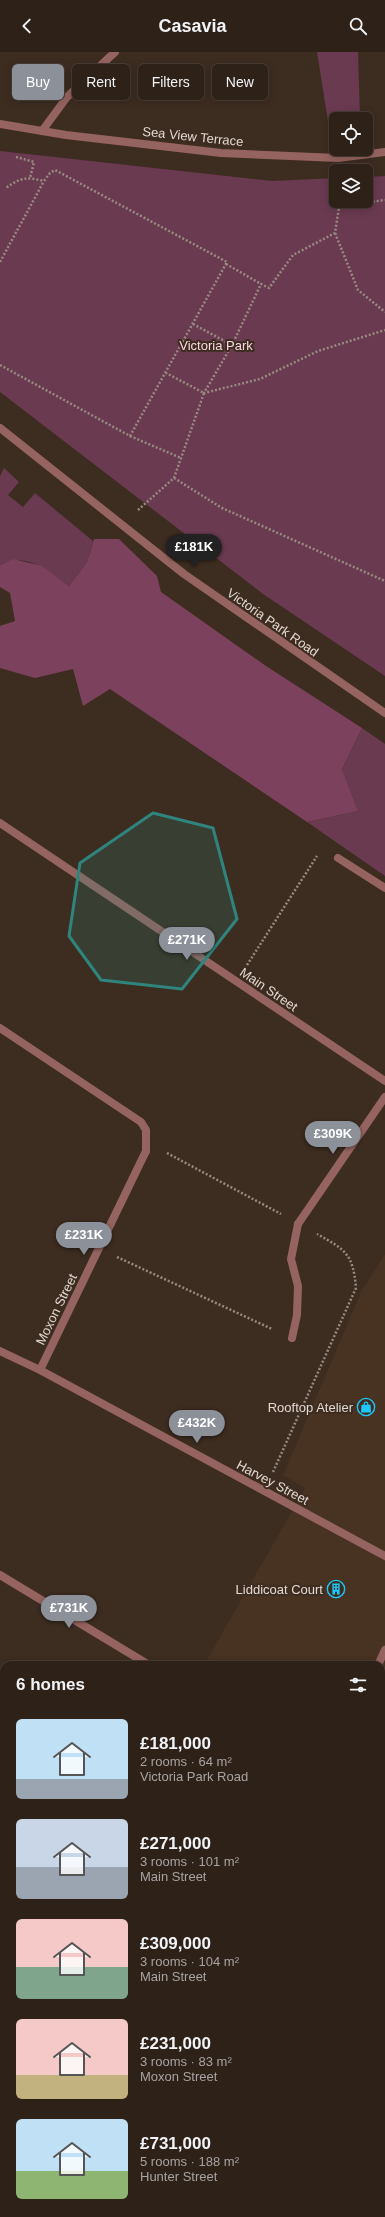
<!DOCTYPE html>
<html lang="en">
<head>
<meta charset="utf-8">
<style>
  :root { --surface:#2e2118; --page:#362921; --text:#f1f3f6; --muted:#a7a3a2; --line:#493e37; --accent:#8c9099 }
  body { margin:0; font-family:Helvetica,sans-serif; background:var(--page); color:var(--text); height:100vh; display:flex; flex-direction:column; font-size:15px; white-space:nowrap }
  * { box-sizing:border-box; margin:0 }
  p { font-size:13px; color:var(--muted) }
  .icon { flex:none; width:22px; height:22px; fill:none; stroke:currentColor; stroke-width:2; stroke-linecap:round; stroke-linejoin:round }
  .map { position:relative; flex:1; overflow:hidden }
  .side { position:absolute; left:0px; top:1609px; width:385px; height:556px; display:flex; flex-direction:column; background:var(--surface); border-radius:12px 12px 0 0; box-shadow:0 2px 10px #0003,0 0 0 1px var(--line) }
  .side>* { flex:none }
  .hud { position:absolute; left:12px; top:12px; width:361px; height:36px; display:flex; gap:8px }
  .tools { position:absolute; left:329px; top:60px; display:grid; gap:8px }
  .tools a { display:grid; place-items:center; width:44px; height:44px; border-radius:6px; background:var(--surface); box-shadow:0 2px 10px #0003,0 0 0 1px var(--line); font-size:20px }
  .price { position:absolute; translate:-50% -34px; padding:0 9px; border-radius:14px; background:var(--accent); color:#fff; font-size:13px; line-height:26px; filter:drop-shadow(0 1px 2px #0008) }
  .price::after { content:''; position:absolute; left:50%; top:24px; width:12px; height:9px; margin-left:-6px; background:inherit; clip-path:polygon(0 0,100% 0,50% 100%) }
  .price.active { background:#222; color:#fff }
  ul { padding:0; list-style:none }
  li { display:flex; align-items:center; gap:12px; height:100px; padding:0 16px }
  li span { display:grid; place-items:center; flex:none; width:112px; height:80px; border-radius:6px; color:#555 }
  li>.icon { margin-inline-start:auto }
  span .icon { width:48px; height:48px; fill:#fffc; stroke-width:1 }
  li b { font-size:17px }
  h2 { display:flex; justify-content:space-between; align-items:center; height:48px; padding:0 16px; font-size:17px }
  .pill { padding:0 14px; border-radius:6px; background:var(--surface); box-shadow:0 2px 10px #0003,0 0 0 1px var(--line); font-size:14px; line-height:36px }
  .pill.active { background:var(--accent); color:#fff }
  header { display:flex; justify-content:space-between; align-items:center; height:52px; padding:0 16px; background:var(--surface); font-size:18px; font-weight:700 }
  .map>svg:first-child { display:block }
</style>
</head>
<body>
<header><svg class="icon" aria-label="back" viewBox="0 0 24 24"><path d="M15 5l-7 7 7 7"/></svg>Casavia<svg class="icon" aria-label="search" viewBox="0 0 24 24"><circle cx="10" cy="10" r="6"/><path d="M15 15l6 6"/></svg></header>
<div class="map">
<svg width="385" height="2165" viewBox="0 0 385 2165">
  <rect width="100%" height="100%" fill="#3d2c20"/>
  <!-- built -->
  <path fill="#483221" d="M385,1202V1658L381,1667V1613H204L305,1436L283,1423L361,1240Z"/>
  <!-- green -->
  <g fill="#6a3a50">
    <path d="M317,0H358L360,67H336V82H330Z"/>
    <path d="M0,99L273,129L336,126V149H366V125L385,124V624L263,542L0,340Z"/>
    <path d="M4,416L19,430L8,443L23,455L35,441L93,489L87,510L69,534C48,519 26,499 0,513V424Z"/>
    <path d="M362,676L385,692V824L307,770L358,759L342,717Z"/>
    <path d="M381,1994L385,1996V2126L381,2131Z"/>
    <path d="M325,2161H355L352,2165H329Z"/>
  </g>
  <!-- forest -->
  <g fill="#7c425d">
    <path d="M94,487H119L157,524L161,540L266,614L362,676L342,717L358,759L307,770L110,637L83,654L73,617L35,626L0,616V574L15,569L10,541L0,535V513L13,507L42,514L69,534L87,510Z"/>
    <path d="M385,2109V2165H356V2161H381V2110Z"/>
  </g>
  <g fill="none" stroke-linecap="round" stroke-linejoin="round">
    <!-- path -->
    <g stroke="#988a80" stroke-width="2.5" stroke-dasharray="2 2" stroke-linecap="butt">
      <path d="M16,105L34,110L30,126"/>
      <path d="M340,149L335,181L293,203L269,236L261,232L232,293L204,341L260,327L318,299L385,278"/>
      <path d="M341,154L385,148"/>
      <path d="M335,181L358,238L385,260"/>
      <path d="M0,210L44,129"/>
      <path d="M226,212L261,232"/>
      <path d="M193,272L232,293"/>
      <path d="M0,313L130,384L227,210L55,118L50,121L44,129C27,125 21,125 6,136"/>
      <path d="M130,384L181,406"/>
      <path d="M174,426L222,456L385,529"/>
      <path d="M138,458L174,426L204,341L166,321"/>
      <path d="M247,913L317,804"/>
      <path d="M167,1101L281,1162"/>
      <path d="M117,1205L272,1277"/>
      <path d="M273,1420L356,1236C353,1202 346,1198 317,1182"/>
    </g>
    <!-- service -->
    <g stroke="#966460" stroke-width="8">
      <path d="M42,79L67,45L115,0"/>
      <path d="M338,806L385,836"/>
      <path d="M0,976L141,1070L146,1078V1099"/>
      <path d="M292,1286L297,1263L298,1234L291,1207L298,1172"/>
    </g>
    <!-- minor -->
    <g stroke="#966460" stroke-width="8">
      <path d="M0,72L66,83L221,101L338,106L385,100"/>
      <path d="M298,1172L385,1045"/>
      <path d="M0,1299L40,1318L385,1504"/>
      <path d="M40,1318L146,1099"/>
      <path d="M0,1523L149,1613"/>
      <path d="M381,1764L385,1768"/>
      <path d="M0,1773L4,1775"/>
      <path d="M381,1970L385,1972"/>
    </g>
    <!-- tertiary -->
    <g stroke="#966460" stroke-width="8">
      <path d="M0,376L184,522L385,661"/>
      <path d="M0,771L385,1029"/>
      <path d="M378,1613L385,1598"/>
      <path d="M10,2165L16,2161"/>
    </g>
    <!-- primary -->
    <g stroke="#fb958d" stroke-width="10">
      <path d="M0,2145L4,2147"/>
      <path d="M51,2161L67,2165"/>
      <path d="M227,2161L228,2165"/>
      <path d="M238,2161L252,2165"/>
      <path d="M105,2165L132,2161"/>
    </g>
  </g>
  <!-- marked area -->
  <path fill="#2f857d" fill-opacity="0.2" stroke="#2f857d" stroke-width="3" stroke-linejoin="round" d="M153,761L213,776L237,867L182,937L101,928L69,884L80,811Z"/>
  <!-- icons -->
  <defs>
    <symbol id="shop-ring" viewBox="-11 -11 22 22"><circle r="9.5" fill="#3d2c20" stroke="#1dc9fc" stroke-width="1.5"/><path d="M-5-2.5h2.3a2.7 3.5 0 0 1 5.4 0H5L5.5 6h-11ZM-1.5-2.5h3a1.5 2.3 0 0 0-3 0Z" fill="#1dc9fc"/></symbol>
    <symbol id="building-ring" viewBox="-11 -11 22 22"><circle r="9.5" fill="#3d2c20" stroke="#1dc9fc" stroke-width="1.5"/><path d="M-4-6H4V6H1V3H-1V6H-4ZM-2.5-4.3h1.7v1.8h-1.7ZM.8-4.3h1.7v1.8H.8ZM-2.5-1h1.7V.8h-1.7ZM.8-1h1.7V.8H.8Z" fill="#1dc9fc"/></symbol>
  </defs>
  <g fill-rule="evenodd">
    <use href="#shop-ring" x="356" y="1345" width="20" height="20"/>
    <use href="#building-ring" x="326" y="1527" width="20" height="20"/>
  </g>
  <g text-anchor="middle" stroke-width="4" stroke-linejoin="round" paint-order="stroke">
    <!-- street labels -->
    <g font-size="13" fill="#e3d8d0" stroke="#3d2c20">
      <text transform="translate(193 84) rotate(6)" y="5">Sea View Terrace</text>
      <text transform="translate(273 570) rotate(35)" y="5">Victoria Park Road</text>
      <text transform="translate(269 937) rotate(34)" y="5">Main Street</text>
      <text transform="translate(56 1257) rotate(-64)" y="5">Moxon Street</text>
      <text transform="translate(273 1430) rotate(28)" y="5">Harvey Street</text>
    </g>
    <!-- park labels -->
    <g font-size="13" fill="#fbd5e4" stroke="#3d2c20">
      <text x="216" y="298">Victoria Park</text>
    </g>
    <!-- poi labels -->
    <g font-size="13" fill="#e3d8d0" stroke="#3d2c20" text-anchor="end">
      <text x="353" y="1360">Rooftop Atelier</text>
      <text x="323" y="1542">Liddicoat Court</text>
    </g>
  </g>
</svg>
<div class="tools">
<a><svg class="icon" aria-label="locate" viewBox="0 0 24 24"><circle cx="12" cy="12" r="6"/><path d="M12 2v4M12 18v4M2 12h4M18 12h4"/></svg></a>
<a><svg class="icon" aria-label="layers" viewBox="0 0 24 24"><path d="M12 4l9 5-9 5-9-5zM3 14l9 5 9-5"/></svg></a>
</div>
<b class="price active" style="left:194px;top:516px">£181K</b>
<b class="price" style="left:187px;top:909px">£271K</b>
<b class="price" style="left:333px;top:1103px">£309K</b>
<b class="price" style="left:84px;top:1204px">£231K</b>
<b class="price" style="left:197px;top:1392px">£432K</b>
<b class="price" style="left:69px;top:1577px">£731K</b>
<div class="hud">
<a class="pill active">Buy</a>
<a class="pill">Rent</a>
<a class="pill">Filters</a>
<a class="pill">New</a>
</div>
<section class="side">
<h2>6 homes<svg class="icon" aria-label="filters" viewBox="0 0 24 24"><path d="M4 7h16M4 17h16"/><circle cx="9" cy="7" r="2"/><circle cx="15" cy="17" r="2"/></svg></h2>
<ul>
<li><span style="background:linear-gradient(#bfe0f5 75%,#9aa5b1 0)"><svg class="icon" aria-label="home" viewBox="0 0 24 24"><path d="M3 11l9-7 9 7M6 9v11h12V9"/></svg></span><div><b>£181,000</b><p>2 rooms · 64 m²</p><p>Victoria Park Road</p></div></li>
<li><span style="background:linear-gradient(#c9d6e8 60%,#9aa5b1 0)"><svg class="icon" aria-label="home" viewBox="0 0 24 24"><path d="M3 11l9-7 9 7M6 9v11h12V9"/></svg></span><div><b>£271,000</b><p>3 rooms · 101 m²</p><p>Main Street</p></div></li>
<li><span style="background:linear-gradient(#f6c9c9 60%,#7fa58c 0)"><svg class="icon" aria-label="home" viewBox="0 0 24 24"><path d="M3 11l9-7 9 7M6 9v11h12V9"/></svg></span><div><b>£309,000</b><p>3 rooms · 104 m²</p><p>Main Street</p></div></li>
<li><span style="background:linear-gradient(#f6c9c9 70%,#c2b280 0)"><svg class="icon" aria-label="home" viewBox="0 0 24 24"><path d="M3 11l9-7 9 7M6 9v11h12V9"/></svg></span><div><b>£231,000</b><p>3 rooms · 83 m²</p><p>Moxon Street</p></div></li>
<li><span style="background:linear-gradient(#bfe0f5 65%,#8fb573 0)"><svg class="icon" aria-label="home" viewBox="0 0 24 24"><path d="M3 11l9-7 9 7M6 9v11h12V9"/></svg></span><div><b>£731,000</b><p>5 rooms · 188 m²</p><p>Hunter Street</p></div></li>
</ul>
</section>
</div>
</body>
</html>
